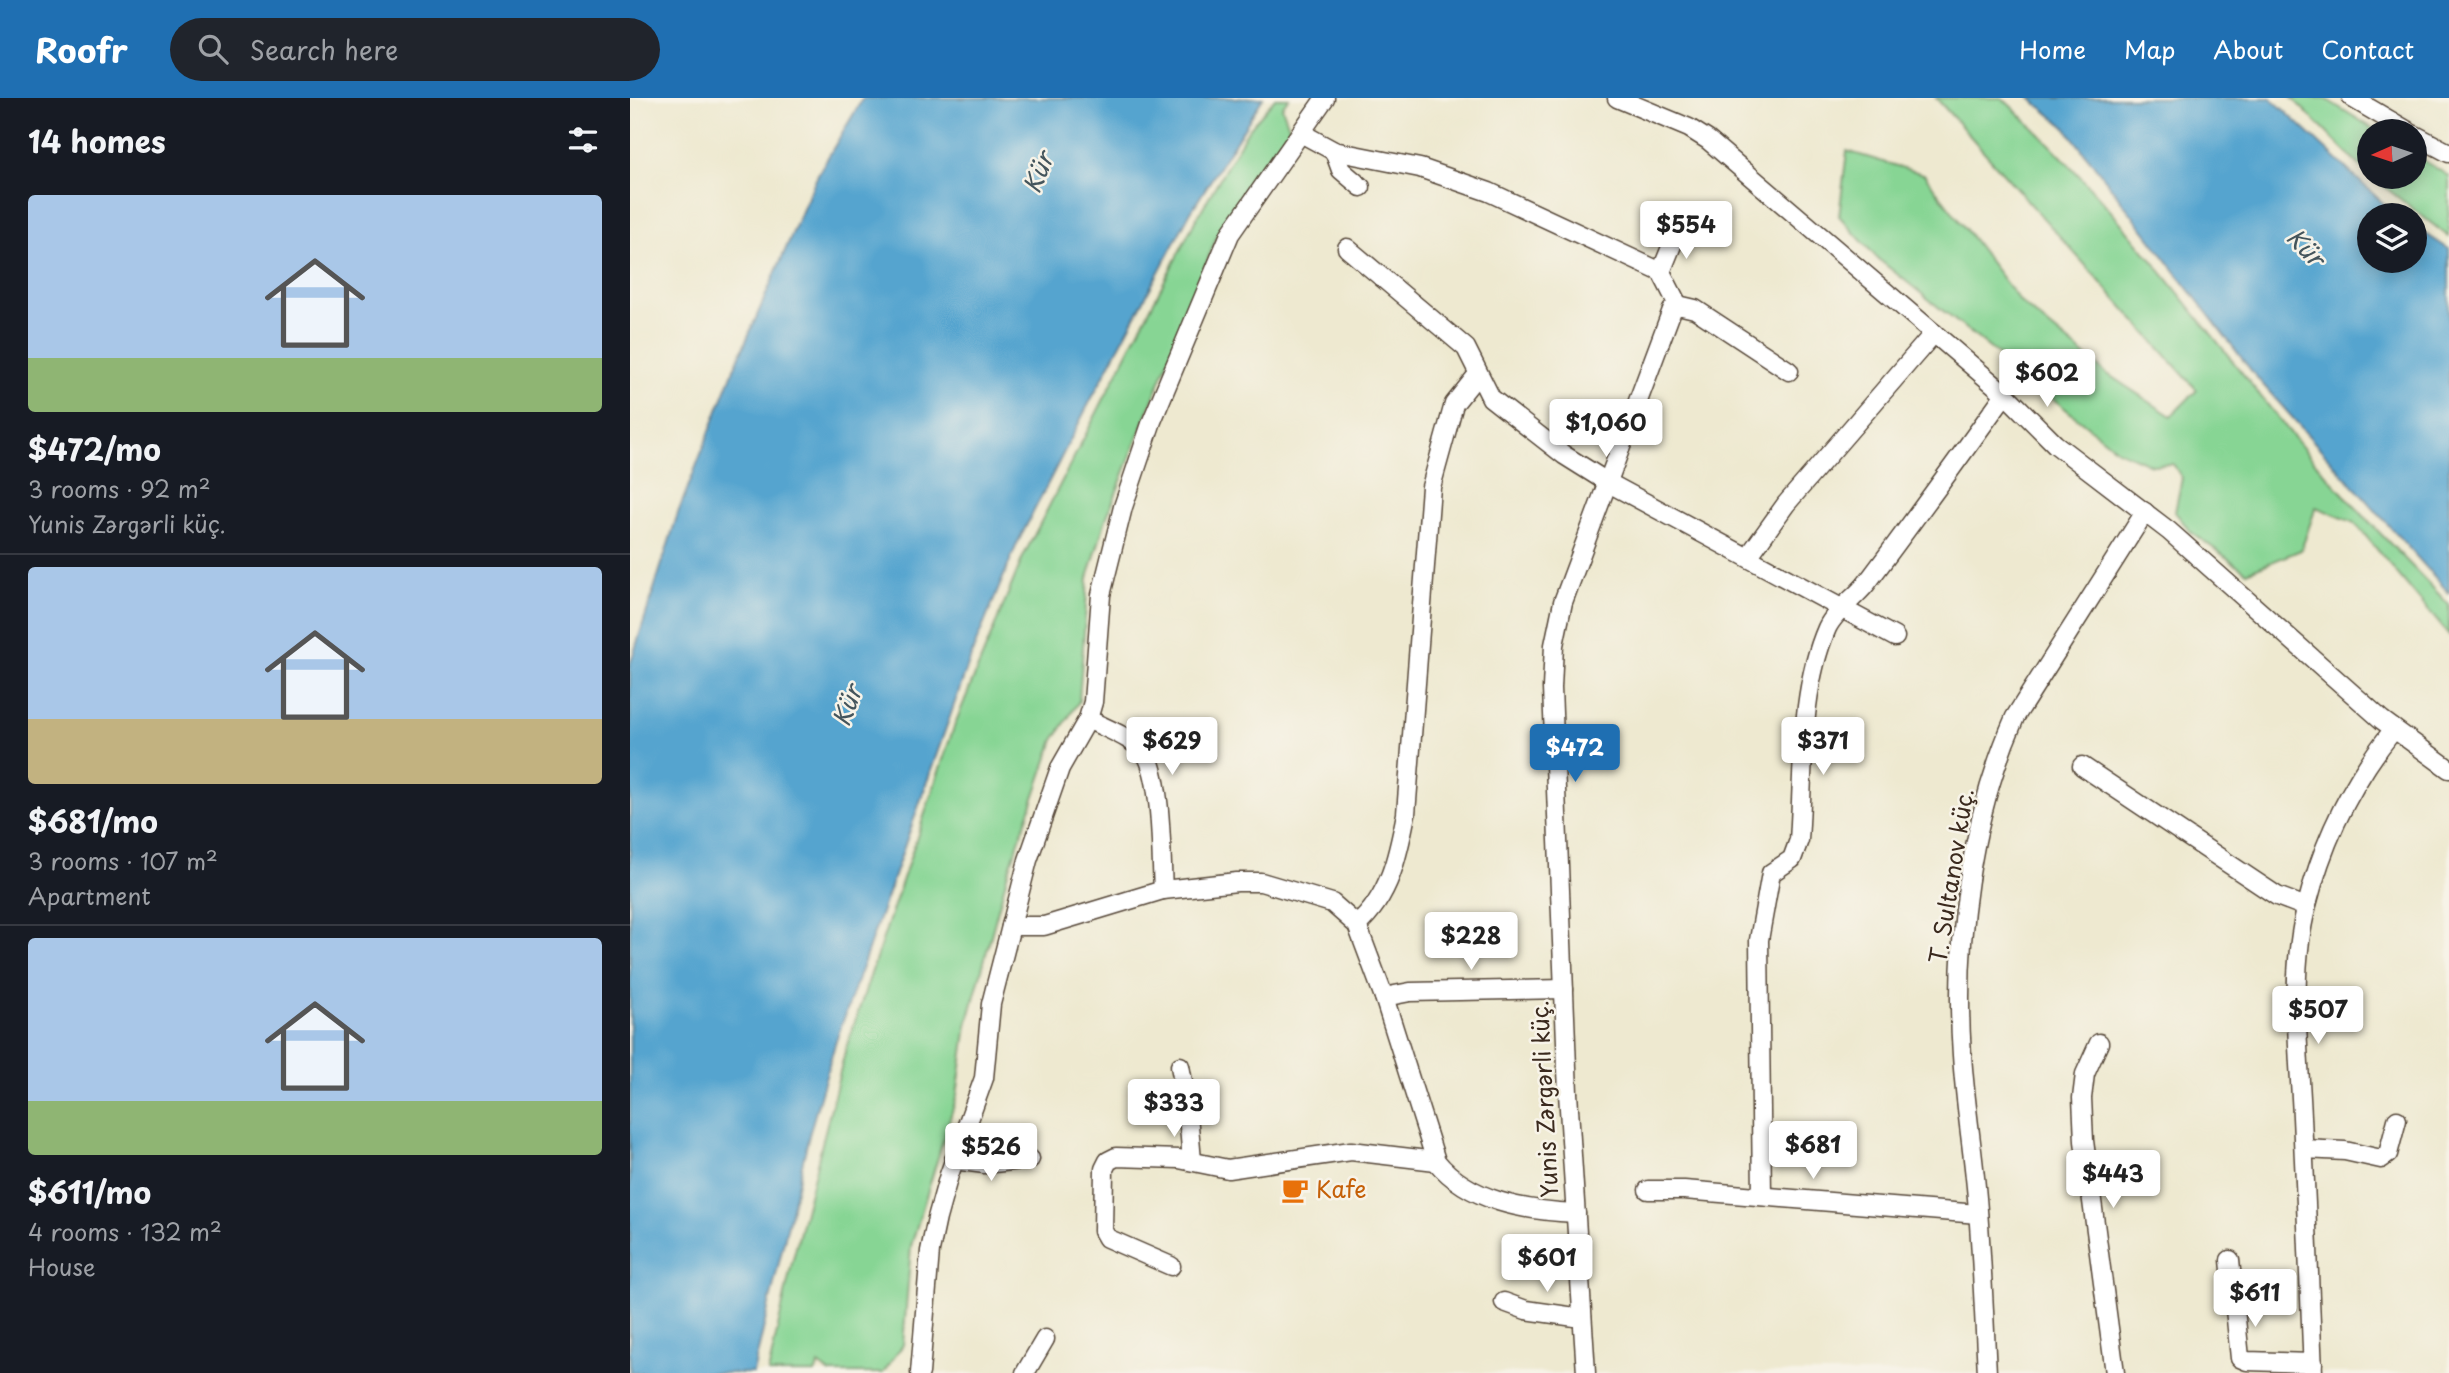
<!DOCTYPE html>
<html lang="en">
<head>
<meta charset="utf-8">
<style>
  :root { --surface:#171b24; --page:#20242c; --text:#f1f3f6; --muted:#9ea1a6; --line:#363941; --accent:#1f6fb2 }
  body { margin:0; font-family:"Playpen Sans",sans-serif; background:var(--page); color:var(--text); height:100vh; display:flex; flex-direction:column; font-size:26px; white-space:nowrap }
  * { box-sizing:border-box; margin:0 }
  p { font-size:23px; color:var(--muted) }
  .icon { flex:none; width:38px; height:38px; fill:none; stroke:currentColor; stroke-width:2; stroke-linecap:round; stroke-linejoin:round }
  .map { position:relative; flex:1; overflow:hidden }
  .drawer { display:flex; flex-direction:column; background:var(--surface); width:630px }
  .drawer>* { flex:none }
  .needle { width:46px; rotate:267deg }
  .tools { position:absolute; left:1727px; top:21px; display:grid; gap:14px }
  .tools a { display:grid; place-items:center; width:70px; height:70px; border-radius:50%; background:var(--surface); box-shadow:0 4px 18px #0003; font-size:35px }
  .price { position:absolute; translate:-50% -60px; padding:0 16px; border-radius:7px; background:#fff; color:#222; font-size:23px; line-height:46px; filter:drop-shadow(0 2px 4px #0008) }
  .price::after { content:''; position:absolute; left:50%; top:42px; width:21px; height:16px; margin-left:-10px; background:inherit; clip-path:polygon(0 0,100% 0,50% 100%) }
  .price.selected { background:var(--accent); color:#fff }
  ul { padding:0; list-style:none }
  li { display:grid; align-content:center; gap:14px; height:371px; padding:0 28px }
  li+li { border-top:2px solid var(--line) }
  li span { display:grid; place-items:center; height:217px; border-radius:7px; color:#555 }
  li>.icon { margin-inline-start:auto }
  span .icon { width:126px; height:126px; fill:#fffc; stroke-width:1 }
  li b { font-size:30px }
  h2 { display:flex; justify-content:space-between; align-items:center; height:84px; padding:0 28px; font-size:30px }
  header { display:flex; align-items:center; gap:42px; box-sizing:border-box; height:98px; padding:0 35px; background:var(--accent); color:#fff }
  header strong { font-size:33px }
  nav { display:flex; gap:38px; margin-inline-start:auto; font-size:24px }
  .search { width:490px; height:63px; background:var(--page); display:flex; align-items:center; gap:18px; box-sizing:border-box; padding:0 24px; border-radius:38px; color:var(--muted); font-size:26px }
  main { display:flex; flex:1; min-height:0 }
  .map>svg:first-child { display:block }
</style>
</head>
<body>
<header>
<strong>Roofr</strong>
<div class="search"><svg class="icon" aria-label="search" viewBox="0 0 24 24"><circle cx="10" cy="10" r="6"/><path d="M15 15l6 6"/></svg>Search here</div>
<nav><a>Home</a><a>Map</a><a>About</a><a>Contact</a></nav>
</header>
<main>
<section class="drawer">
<h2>14 homes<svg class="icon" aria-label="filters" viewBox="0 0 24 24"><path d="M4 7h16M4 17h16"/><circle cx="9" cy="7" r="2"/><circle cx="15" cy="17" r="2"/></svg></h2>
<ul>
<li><span style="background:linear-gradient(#a9c7e8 75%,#8fb573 0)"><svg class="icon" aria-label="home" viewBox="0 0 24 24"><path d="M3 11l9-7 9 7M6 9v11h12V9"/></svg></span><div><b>$472/mo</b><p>3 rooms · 92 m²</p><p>Yunis Zərgərli küç.</p></div></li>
<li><span style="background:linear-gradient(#a9c7e8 70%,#c2b280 0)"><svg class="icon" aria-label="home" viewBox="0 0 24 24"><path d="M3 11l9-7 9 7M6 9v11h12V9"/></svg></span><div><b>$681/mo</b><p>3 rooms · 107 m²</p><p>Apartment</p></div></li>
<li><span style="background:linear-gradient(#a9c7e8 75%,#8fb573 0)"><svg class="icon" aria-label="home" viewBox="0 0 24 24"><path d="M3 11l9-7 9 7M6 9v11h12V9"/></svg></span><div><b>$611/mo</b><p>4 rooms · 132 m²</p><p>House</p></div></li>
</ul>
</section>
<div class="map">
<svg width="1819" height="1275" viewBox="0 0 1819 1275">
  <rect width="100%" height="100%" fill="#f7f3e8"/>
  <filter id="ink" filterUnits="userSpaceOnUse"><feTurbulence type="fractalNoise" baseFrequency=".0143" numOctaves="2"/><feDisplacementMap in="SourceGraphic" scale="14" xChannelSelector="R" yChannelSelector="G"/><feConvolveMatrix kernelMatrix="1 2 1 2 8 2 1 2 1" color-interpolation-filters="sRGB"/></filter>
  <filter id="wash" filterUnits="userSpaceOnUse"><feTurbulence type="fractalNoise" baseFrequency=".00686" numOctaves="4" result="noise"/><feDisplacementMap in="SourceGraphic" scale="28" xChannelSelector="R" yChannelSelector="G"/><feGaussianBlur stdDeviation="1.57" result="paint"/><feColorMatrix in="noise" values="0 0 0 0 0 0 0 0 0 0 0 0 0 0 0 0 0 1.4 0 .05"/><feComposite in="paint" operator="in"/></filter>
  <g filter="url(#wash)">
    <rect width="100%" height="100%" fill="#eee9d0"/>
    <!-- green -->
    <g fill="#87d594" stroke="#618059" stroke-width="2">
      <path d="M645,0H659L652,9L660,31L589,133L476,421L458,480L449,603L424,642L377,778L337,927L327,997L281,1148L273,1247L253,1275H200L189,1267L185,1275H138L161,1169L216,950L325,626L393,459L565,123L618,32Z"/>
      <path d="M1306,0H1372C1484,102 1570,226 1667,343C1714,400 1768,453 1819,507V537L1725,425L1686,409L1671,452L1617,474L1561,434L1545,414L1552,380L1543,366L1521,367L1487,352L1247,160L1209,118L1217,53L1294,76L1391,205L1476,275L1541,318L1567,292Z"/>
      <path d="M1662,0H1694L1747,33H1740L1739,77Z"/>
      <path d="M1785,57L1819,78V139L1742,79H1785Z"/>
    </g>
    <!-- water -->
    <g fill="#55a4cf" stroke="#486776" stroke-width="2">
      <path d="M233,0H633L560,115L454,315L387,446L344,550L205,946L179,1037L123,1275H0V567L48,415L104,271L188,76Z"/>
      <path d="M1400,0H1641L1766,117H1740V163H1785V129L1819,151V495L1627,280L1434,28Z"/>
    </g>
  </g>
  <g filter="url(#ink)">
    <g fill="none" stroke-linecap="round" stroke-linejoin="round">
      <defs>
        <g id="minor">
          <path d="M987,0L1059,30L1078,42L1375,296L1425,346L1539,433L1752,622L1819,671"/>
          <path d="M1722,0L1778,33"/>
          <path d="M671,35L704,53L790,70L859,94L1031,174L1048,207"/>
          <path d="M1785,37L1819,55"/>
          <path d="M704,53L711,72L731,89"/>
          <path d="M717,150L836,250L861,300L934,357L977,384L1265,539"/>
          <path d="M1031,174L1046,137"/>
          <path d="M1118,459L1156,406L1304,235"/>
          <path d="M458,621C474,630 507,641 517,658C532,686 531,759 533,792"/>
          <path d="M1452,668L1647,798L1676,809"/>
          <path d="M727,827C760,798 768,757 776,716L801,389L824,306L848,276"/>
          <path d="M381,828H414L533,792L607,784H631L702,805L727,827L754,899L806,1063C839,1104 897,1113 946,1115"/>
          <path d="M754,899L780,894L934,891"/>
          <path d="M1469,945L1455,976L1452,1000L1454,1043L1485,1275"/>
          <path d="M550,968L557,1005L562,1063"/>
          <path d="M1674,1051L1715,1053L1751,1061L1758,1056L1767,1022"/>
          <path d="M324,1062L355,1066L400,1061"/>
          <path d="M1018,1092H1054L1348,1116"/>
          <path d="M1132,1098L1129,842L1141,775L1162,761L1169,742C1174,674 1169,594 1197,530C1205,513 1224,501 1236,486C1283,424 1329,360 1375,296"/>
          <path d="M1600,1162L1610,1260L1617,1263L1683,1265"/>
          <path d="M541,1168L477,1140L473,1133L474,1071L478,1063L486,1059L549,1061L598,1071L721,1053L806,1063"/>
          <path d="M874,1204L896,1212L952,1220"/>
          <path d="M290,1275L300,1153L307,1120L319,1077L354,980L361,906L398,762L430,670L458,621L463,604L471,497L493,409L522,323L600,136L695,0"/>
          <path d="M395,1275L415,1241"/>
          <path d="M956,1275L938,995L922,590L924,547L933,504L1042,212L1048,207L1065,211L1159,273"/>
          <path d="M1357,1275C1354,1217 1352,1158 1347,1100C1343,1052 1335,1005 1332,957C1324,845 1340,721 1385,619L1515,414"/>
          <path d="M1683,1275C1680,1190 1676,1104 1672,1019C1669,951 1659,874 1677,807C1693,743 1723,682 1764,631"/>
        </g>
      </defs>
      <!-- minor casing -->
      <use href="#minor" stroke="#564739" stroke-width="21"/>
      <!-- minor -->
      <use href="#minor" stroke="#fff" stroke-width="18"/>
    </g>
  </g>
  <!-- icons -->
  <defs>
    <symbol id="cafe-bare" viewBox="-9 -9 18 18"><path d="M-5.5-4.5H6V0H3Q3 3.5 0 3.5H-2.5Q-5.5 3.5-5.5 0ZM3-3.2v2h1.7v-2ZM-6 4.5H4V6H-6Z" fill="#e8710a" stroke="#f7f3e8" stroke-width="2.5" paint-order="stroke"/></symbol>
  </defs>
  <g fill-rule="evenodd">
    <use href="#cafe-bare" x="646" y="1073" width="38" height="38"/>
  </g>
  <g text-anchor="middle" stroke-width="5" stroke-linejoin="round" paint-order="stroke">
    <!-- street labels -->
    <g font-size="23" fill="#3b2a1e" stroke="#f7f3e8">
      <text transform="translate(1322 778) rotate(-81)" y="8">T. Sultanov küç.</text>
      <text transform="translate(915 1001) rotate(-93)" y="8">Yunis Zərgərli küç.</text>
    </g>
    <!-- food labels -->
    <g font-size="23" fill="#c56008" stroke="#f7f3e8" text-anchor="start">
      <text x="686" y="1100">Kafe</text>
    </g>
    <!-- water labels -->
    <g font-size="24" font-style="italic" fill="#44555c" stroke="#f7f3e8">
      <text transform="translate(409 75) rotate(-68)" y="8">Kür</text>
      <text transform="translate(1675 150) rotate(46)" y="8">Kür</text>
      <text transform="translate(218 608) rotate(-70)" y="8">Kür</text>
    </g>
  </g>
</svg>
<div class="tools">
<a><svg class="needle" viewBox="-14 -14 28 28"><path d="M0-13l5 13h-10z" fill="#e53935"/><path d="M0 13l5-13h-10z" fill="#9ea1a6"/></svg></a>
<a><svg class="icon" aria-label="layers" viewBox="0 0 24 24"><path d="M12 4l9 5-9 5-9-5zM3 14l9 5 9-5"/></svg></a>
</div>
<b class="price" style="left:1056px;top:163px">$554</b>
<b class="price" style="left:1417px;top:311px">$602</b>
<b class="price" style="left:976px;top:361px">$1,060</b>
<b class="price" style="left:542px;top:679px">$629</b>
<b class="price" style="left:1193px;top:679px">$371</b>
<b class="price selected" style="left:945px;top:686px">$472</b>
<b class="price" style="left:841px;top:874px">$228</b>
<b class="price" style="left:1688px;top:948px">$507</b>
<b class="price" style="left:544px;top:1041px">$333</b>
<b class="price" style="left:1183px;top:1083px">$681</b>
<b class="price" style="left:361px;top:1085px">$526</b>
<b class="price" style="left:1483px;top:1112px">$443</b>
<b class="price" style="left:917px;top:1196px">$601</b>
<b class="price" style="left:1625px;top:1231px">$611</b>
</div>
</main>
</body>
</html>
